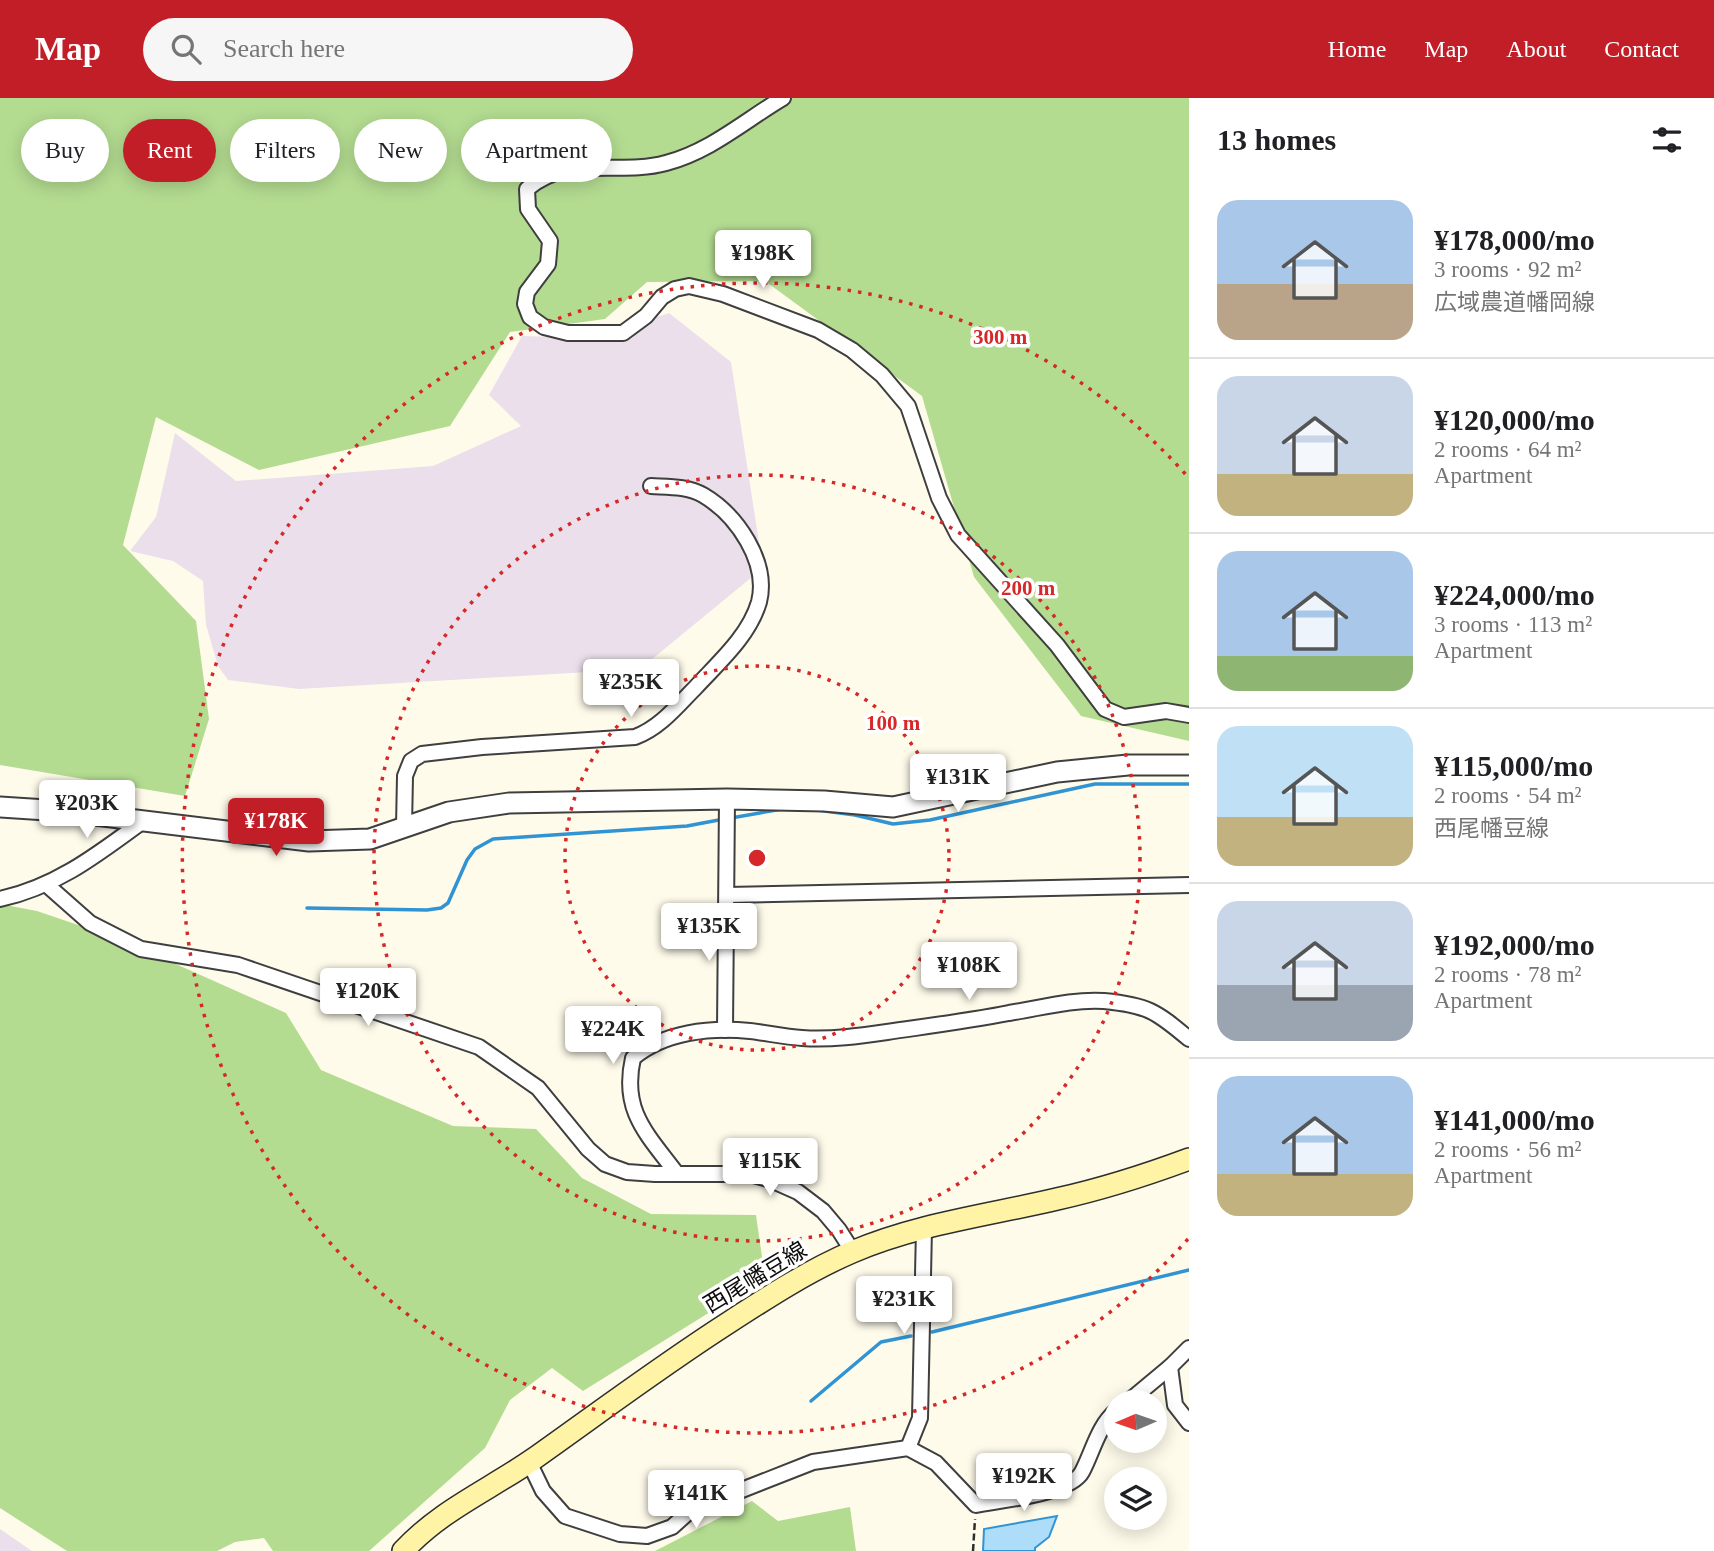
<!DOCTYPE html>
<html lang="en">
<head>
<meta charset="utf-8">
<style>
  :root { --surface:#fff; --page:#f6f6f6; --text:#202124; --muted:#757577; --line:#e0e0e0; --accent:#c21e27 }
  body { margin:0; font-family:"Times New Roman","Noto Sans JP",serif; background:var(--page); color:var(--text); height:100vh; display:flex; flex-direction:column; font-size:26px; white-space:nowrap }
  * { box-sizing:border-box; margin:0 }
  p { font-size:23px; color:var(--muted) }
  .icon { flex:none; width:38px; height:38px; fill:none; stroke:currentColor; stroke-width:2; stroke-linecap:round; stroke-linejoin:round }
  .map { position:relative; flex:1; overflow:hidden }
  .panel { display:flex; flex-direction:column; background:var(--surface); width:525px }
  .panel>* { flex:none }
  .hud { position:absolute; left:21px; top:21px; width:665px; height:63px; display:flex; gap:14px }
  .needle { width:46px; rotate:268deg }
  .fabs { position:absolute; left:1104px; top:1292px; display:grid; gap:14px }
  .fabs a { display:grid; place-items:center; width:63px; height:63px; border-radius:50%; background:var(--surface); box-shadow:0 4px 18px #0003; font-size:35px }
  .price { position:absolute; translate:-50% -60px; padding:0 16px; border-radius:7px; background:#fff; color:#222; font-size:23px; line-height:46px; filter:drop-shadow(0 2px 4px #0008) }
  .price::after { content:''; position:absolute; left:50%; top:42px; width:21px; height:16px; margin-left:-10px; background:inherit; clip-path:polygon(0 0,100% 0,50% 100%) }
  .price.active { background:var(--accent); color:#fff }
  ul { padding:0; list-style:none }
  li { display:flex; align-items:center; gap:21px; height:175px; padding:0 28px }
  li+li { border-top:2px solid var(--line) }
  li span { display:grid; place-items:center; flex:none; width:196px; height:140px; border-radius:21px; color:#555 }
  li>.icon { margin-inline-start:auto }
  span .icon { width:84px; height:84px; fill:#fffc; stroke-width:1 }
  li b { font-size:30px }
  h2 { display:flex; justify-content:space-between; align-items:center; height:84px; padding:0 28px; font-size:30px }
  .pill { padding:0 24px; border-radius:32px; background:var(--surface); box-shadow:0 4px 18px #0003; font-size:24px; line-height:63px }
  .pill.active { background:var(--accent); color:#fff }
  header { display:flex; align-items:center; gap:42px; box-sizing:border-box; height:98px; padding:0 35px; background:var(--accent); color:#fff }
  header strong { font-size:33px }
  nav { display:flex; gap:38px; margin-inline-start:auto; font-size:24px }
  .search { width:490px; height:63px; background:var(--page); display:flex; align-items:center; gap:18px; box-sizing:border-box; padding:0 24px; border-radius:38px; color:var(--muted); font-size:26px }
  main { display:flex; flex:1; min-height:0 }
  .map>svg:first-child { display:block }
</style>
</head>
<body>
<header>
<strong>Map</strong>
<div class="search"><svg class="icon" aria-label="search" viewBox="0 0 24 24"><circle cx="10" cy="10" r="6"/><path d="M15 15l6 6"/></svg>Search here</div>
<nav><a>Home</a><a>Map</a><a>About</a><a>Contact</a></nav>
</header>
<main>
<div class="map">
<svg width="1189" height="1453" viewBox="0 0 1189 1453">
  <rect width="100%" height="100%" fill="#fffbeb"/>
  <!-- industrial -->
  <g fill="#eadfeb">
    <path d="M669,215L731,264L763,470L640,571L299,591L228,582L218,568L206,527L203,483L173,463L130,453L156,419L175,335L236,383L433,368L521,328L489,297L522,238L631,241L657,219Z"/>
    <path d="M0,1431L32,1453H0Z"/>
  </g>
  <!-- forest -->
  <g fill="#b4dc91">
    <path d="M0,0H1189V643L1081,618L974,479L922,298L765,183L647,184L605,221L510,234L450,328L259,372L156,319L123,447L196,523L209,621L185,698L0,667Z"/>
    <path d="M0,806L37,813L122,842L286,915L321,972L453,1028L536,1031L582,1080L651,1116L756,1117L765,1180L583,1293L552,1270L510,1302L485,1350L369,1453H273L264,1440L235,1444L217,1453H67L0,1410Z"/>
    <path d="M752,1403L778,1423L850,1409L856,1453H655Z"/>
  </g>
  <!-- water -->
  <path fill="#adddf9" stroke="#3094d4" stroke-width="2" d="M1057,1418L1049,1439L1035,1450V1453H983L984,1431Z"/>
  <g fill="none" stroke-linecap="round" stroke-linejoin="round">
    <!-- stream -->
    <g stroke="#3094d4" stroke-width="3.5">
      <path d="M817,712L855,717L893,726L930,722L1095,686H1189"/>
      <path d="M731,720L782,711"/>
      <path d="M307,810L427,812L441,810L448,805L467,762L475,751L493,741L687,728L724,721"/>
      <path d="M932,1234L1189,1172"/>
      <path d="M811,1303L881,1244L911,1238"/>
    </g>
    <defs>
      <g id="minor">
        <path d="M783,0C744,23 711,53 666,65C619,78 567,56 527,91L528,111L550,143L548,166L527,194L525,206L530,219L544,229L568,235H623L646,218L662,199L675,191L689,188L723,196L818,232L852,252L882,277L908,308L939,400L958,437L1057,547L1105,611L1124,619L1166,613L1189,617"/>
        <path d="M404,729L405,678L411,663L422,656L482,649L635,639C660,630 678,607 696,589C719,564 749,538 759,504C769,464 737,417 703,397C687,388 669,389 651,388"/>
        <path d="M47,787L90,825L141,851L238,867L479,949L538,990L588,1051L605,1066L627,1074L655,1076H750L771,1082L798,1094L823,1113L839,1132L853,1154"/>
        <path d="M727,797L1189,787"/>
        <path d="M0,801C56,789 98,756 143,723"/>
        <path d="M725,932L727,701"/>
        <path d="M677,1076C647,1036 621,1013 633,960C664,934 710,929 750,933C767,935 785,939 802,940C831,942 860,938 887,934C928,928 968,923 1009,915C1041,910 1071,901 1104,903C1147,907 1156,913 1189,941"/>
        <path d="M1170,1269L1175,1307L1189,1325"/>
        <path d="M1128,1304L1170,1269L1189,1250"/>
        <path d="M908,1350L920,1320L924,1130"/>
        <path d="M529,1364L543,1393L565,1418L620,1436L647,1438L672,1429L691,1412L813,1364L908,1350L936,1365L976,1407C1001,1402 1070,1396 1082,1374C1093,1353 1098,1328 1116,1313"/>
      </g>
      <path id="tertiary" d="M0,709L62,713L309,743L370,741L449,714L509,705L727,701L824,703L893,709L1057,674L1128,667H1189"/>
      <path id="secondary" d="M403,1453C441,1412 487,1393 532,1362C597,1316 661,1268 728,1225C768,1199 808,1173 852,1154C917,1126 989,1117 1057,1101C1102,1091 1146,1077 1189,1061"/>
    </defs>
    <!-- minor casing -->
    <use href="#minor" stroke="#3f3f3f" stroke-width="18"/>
    <!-- tertiary casing -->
    <use href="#tertiary" stroke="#3f3f3f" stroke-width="23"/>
    <!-- secondary casing -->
    <use href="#secondary" stroke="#2e2e2e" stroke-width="24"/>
    <!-- path -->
    <path stroke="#2e2e2e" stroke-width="2.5" stroke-dasharray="7 3.5" stroke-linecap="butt" d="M973,1453L975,1421"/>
    <!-- minor -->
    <use href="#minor" stroke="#fff" stroke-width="14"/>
    <!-- tertiary -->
    <use href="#tertiary" stroke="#fff" stroke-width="19"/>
    <!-- secondary -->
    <use href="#secondary" stroke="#fff4a6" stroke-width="21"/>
  </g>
  <!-- distance rings -->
  <g fill="none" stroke="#d62828" stroke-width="3.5" stroke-dasharray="3.5 7">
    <circle cx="757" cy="760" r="192"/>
    <circle cx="757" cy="760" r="383"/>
    <path d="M1188 1141A575 575 0 1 1 1188 379"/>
  </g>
  <g text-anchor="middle" stroke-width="7" stroke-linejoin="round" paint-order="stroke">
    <!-- street labels -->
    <g font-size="23" fill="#0c0c0c" stroke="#fff">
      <text transform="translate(755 1179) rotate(-31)" y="8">西尾幡豆線</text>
    </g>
  </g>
  <circle cx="757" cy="760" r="10" fill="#d62828" stroke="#fff" stroke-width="3.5"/>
  <g font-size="21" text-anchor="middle" font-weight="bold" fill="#d62828" stroke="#fff" stroke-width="7" stroke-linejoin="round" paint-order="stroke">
    <text x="1000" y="246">300 m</text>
    <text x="1028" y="497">200 m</text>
    <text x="893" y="632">100 m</text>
  </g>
</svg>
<div class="fabs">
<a><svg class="needle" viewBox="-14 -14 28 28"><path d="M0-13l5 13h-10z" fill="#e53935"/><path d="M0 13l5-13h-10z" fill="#757577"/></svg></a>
<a><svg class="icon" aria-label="layers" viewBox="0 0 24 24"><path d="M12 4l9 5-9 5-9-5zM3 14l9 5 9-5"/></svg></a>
</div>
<b class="price" style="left:763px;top:192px">¥198K</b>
<b class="price" style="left:631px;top:621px">¥235K</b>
<b class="price" style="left:958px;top:716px">¥131K</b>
<b class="price" style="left:87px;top:742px">¥203K</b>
<b class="price active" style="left:276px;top:760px">¥178K</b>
<b class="price" style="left:709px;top:865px">¥135K</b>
<b class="price" style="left:969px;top:904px">¥108K</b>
<b class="price" style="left:368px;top:930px">¥120K</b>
<b class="price" style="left:613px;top:968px">¥224K</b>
<b class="price" style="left:770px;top:1100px">¥115K</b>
<b class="price" style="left:904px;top:1238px">¥231K</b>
<b class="price" style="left:1024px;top:1415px">¥192K</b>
<b class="price" style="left:696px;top:1432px">¥141K</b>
<div class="hud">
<a class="pill">Buy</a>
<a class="pill active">Rent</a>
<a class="pill">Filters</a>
<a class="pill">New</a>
<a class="pill">Apartment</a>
</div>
</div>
<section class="panel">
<h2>13 homes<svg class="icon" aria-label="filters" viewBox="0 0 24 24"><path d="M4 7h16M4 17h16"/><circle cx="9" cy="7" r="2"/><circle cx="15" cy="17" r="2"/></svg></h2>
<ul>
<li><span style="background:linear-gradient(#a9c7e8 60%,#b9a48a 0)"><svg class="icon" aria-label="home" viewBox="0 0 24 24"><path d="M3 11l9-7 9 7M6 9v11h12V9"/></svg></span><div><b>¥178,000/mo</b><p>3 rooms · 92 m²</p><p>広域農道幡岡線</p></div></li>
<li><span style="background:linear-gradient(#c9d6e8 70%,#c2b280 0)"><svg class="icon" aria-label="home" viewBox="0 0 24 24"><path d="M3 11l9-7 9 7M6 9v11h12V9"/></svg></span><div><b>¥120,000/mo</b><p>2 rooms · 64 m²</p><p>Apartment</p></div></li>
<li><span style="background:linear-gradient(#a9c7e8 75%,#8fb573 0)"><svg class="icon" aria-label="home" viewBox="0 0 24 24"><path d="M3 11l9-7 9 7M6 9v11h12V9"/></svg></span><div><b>¥224,000/mo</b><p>3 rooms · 113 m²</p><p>Apartment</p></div></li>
<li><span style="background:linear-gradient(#bfe0f5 65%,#c2b280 0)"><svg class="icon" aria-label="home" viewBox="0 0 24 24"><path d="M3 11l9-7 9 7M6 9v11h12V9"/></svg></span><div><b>¥115,000/mo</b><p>2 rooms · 54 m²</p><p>西尾幡豆線</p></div></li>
<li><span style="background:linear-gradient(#c9d6e8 60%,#9aa5b1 0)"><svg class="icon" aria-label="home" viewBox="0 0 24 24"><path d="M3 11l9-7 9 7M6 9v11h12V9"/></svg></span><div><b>¥192,000/mo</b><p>2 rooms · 78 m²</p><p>Apartment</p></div></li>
<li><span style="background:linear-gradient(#a9c7e8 70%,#c2b280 0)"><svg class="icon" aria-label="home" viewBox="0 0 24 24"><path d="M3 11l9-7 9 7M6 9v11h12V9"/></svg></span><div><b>¥141,000/mo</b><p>2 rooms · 56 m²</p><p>Apartment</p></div></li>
</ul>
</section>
</main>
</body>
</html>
